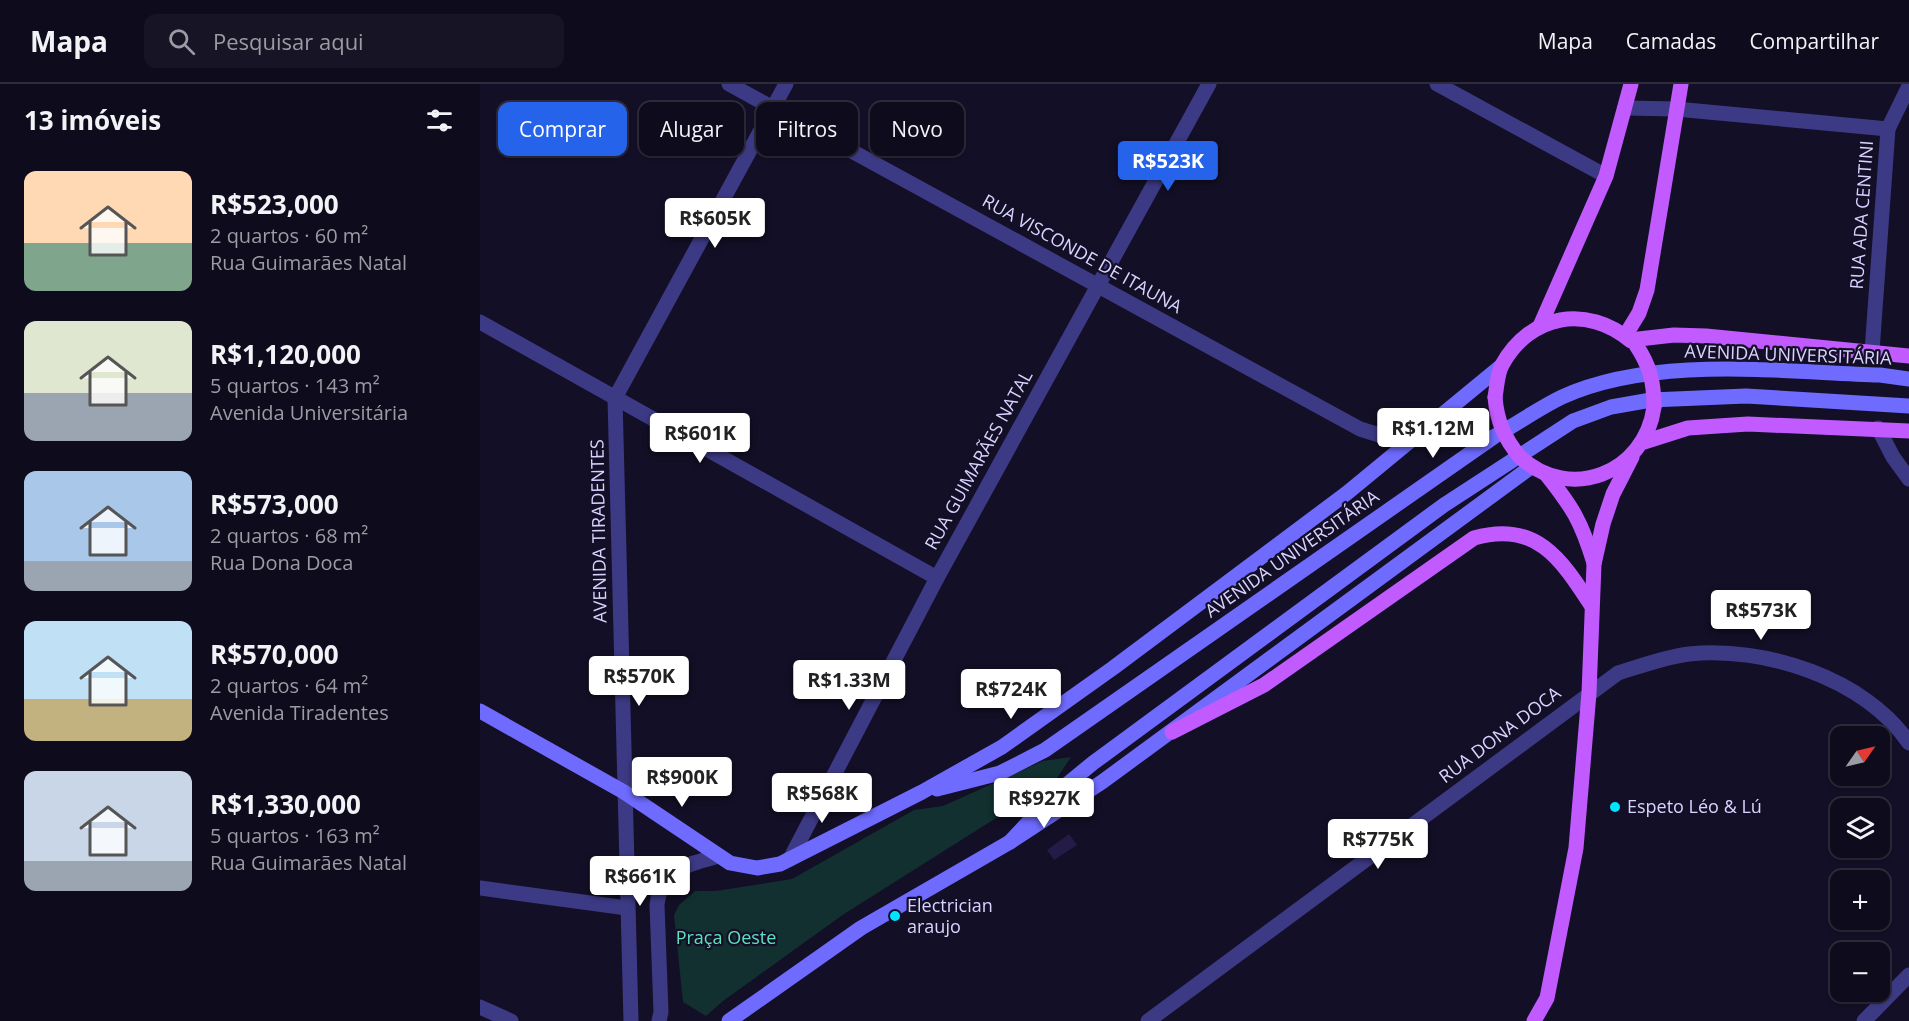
<!DOCTYPE html>
<html lang="pt">
<head>
<meta charset="utf-8">
<style>
  :root { --surface:#0e0b1c; --page:#171425; --text:#f1f3f6; --muted:#9b9ba3; --line:#2e2b3b; --accent:#2563eb }
  body { margin:0; font-family:"Open Sans",sans-serif; background:var(--page); color:var(--text); height:100vh; display:flex; flex-direction:column; font-size:22px; white-space:nowrap }
  * { box-sizing:border-box; margin:0 }
  p { font-size:20px; color:var(--muted) }
  .icon { flex:none; width:33px; height:33px; fill:none; stroke:currentColor; stroke-width:2; stroke-linecap:round; stroke-linejoin:round }
  .map { position:relative; flex:1; overflow:hidden }
  .drawer { display:flex; flex-direction:column; background:var(--surface); width:480px }
  .drawer>* { flex:none }
  .banner { position:absolute; left:18px; top:18px; width:570px; height:54px; display:flex; gap:12px }
  .needle { width:39px; rotate:56deg }
  .buttons { position:absolute; left:1350px; top:642px; display:grid; gap:12px }
  .buttons a { display:grid; place-items:center; width:60px; height:60px; border-radius:12px; background:var(--surface); box-shadow:0 2px 4px #0004,0 0 0 2px var(--line); font-size:30px }
  .price { position:absolute; translate:-50% -51px; padding:0 14px; border-radius:6px; background:#fff; color:#222; font-size:20px; line-height:39px; filter:drop-shadow(0 2px 3px #0008) }
  .price::after { content:''; position:absolute; left:50%; top:36px; width:18px; height:14px; margin-left:-9px; background:inherit; clip-path:polygon(0 0,100% 0,50% 100%) }
  .price.selected { background:var(--accent); color:#fff }
  ul { padding:0; list-style:none }
  li { display:flex; align-items:center; gap:18px; height:150px; padding:0 24px }
  li span { display:grid; place-items:center; flex:none; width:168px; height:120px; border-radius:12px; color:#555 }
  li>.icon { margin-inline-start:auto }
  span .icon { width:72px; height:72px; fill:#fffc; stroke-width:1 }
  li b { font-size:26px }
  h2 { display:flex; justify-content:space-between; align-items:center; height:72px; padding:0 24px; font-size:26px }
  .tag { padding:0 21px; border-radius:12px; background:var(--surface); box-shadow:0 2px 4px #0004,0 0 0 2px var(--line); font-size:21px; line-height:54px }
  .tag.selected { background:var(--accent); color:#fff }
  header { display:flex; align-items:center; gap:36px; box-sizing:border-box; height:84px; padding:0 30px; background:var(--surface); border-bottom:2px solid var(--line) }
  header strong { font-size:28px }
  nav { display:flex; gap:33px; margin-inline-start:auto; font-size:21px }
  .search { width:420px; height:54px; background:var(--page); display:flex; align-items:center; gap:15px; box-sizing:border-box; padding:0 21px; border-radius:12px; color:var(--muted); font-size:22px }
  main { display:flex; flex:1; min-height:0 }
  .map>svg:first-child { display:block }
</style>
</head>
<body>
<header>
<strong>Mapa</strong>
<div class="search"><svg class="icon" aria-label="search" viewBox="0 0 24 24"><circle cx="10" cy="10" r="6"/><path d="M15 15l6 6"/></svg>Pesquisar aqui</div>
<nav><a>Mapa</a><a>Camadas</a><a>Compartilhar</a></nav>
</header>
<main>
<section class="drawer">
<h2>13 imóveis<svg class="icon" aria-label="filters" viewBox="0 0 24 24"><path d="M4 7h16M4 17h16"/><circle cx="9" cy="7" r="2"/><circle cx="15" cy="17" r="2"/></svg></h2>
<ul>
<li><span style="background:linear-gradient(#ffd9b3 60%,#7fa58c 0)"><svg class="icon" aria-label="home" viewBox="0 0 24 24"><path d="M3 11l9-7 9 7M6 9v11h12V9"/></svg></span><div><b>R$523,000</b><p>2 quartos · 60 m²</p><p>Rua Guimarães Natal</p></div></li>
<li><span style="background:linear-gradient(#dfe7d0 60%,#9aa5b1 0)"><svg class="icon" aria-label="home" viewBox="0 0 24 24"><path d="M3 11l9-7 9 7M6 9v11h12V9"/></svg></span><div><b>R$1,120,000</b><p>5 quartos · 143 m²</p><p>Avenida Universitária</p></div></li>
<li><span style="background:linear-gradient(#a9c7e8 75%,#9aa5b1 0)"><svg class="icon" aria-label="home" viewBox="0 0 24 24"><path d="M3 11l9-7 9 7M6 9v11h12V9"/></svg></span><div><b>R$573,000</b><p>2 quartos · 68 m²</p><p>Rua Dona Doca</p></div></li>
<li><span style="background:linear-gradient(#bfe0f5 65%,#c2b280 0)"><svg class="icon" aria-label="home" viewBox="0 0 24 24"><path d="M3 11l9-7 9 7M6 9v11h12V9"/></svg></span><div><b>R$570,000</b><p>2 quartos · 64 m²</p><p>Avenida Tiradentes</p></div></li>
<li><span style="background:linear-gradient(#c9d6e8 75%,#9aa5b1 0)"><svg class="icon" aria-label="home" viewBox="0 0 24 24"><path d="M3 11l9-7 9 7M6 9v11h12V9"/></svg></span><div><b>R$1,330,000</b><p>5 quartos · 163 m²</p><p>Rua Guimarães Natal</p></div></li>
</ul>
</section>
<div class="map">
<svg width="1429" height="937" viewBox="0 0 1429 937">
  <rect width="100%" height="100%" fill="#130f26"/>
  <!-- green -->
  <path fill="#12302f" d="M591,673L575,697L364,830L243,917L226,932L203,918L194,831L199,821L215,807H236L312,795L434,726L463,722L563,677Z"/>
  <!-- building -->
  <path fill="#241b47" d="M589,750L597,761L574,776L567,766Z"/>
  <g fill="none" stroke-linecap="round" stroke-linejoin="round">
    <!-- minor -->
    <g stroke="#3d3a85" stroke-width="15">
      <path d="M249,0L880,345L912,355L941,350"/>
      <path d="M957,0L1126,92"/>
      <path d="M1145,24L1196,25L1408,45"/>
      <path d="M0,238L457,494"/>
      <path d="M1392,267L1408,45L1429,2"/>
      <path d="M1398,344L1413,373L1429,395"/>
      <path d="M310,775L457,494L729,0"/>
      <path d="M0,804L147,824"/>
      <path d="M668,937L1138,589C1161,582 1185,573 1209,570C1284,562 1385,594 1429,659"/>
      <path d="M1384,937L1429,891"/>
    </g>
    <!-- tertiary -->
    <g stroke="#3d3a85" stroke-width="15">
      <path d="M0,923L31,937"/>
      <path d="M151,937L135,314L306,0"/>
      <path d="M179,937L181,928L177,821C181,785 209,780 239,772"/>
    </g>
    <!-- secondary -->
    <g stroke="#6f6bff" stroke-width="15">
      <path d="M0,627L144,708L250,779L277,784L300,780L442,708L522,663L633,584L867,409L1020,283"/>
      <path d="M457,705L520,689L565,666L1015,352C1037,340 1059,324 1082,313C1175,271 1300,288 1400,291L1429,295"/>
      <path d="M530,758L574,711L613,679L964,421L1093,337L1131,323L1171,316L1266,312L1429,322"/>
      <path d="M249,937L381,844L530,758L622,698L1051,383"/>
    </g>
    <!-- primary -->
    <g stroke="#c25bff" stroke-width="15">
      <path d="M1060,242L1126,92L1151,0"/>
      <path d="M1145,252L1159,229L1167,206L1201,0"/>
      <path d="M1150,256L1194,251L1226,252L1429,272"/>
      <path d="M1015,313C1017,303 1017,290 1022,281C1050,230 1107,220 1151,257"/>
      <path d="M1164,358L1208,344L1268,340L1429,347"/>
      <path d="M1040,373C1090,419 1165,389 1174,323"/>
      <path d="M1066,390C1093,424 1101,437 1114,479"/>
      <path d="M692,648L784,601L994,454C1056,436 1081,475 1111,521"/>
      <path d="M1054,937L1067,914L1096,764L1109,609L1114,480L1123,440L1133,410L1152,373"/>
    </g>
    <!-- primary-bridge -->
    <g stroke="#c25bff" stroke-width="15">
      <path d="M1156,261C1170,282 1174,298 1174,323"/>
      <path d="M1015,313C1017,337 1024,354 1040,373"/>
    </g>
  </g>
  <!-- markers -->
  <g fill="#00e5ff" stroke="#130f26" stroke-width="2">
    <circle cx="1135" cy="723" r="6"/>
    <circle cx="415" cy="832" r="6"/>
  </g>
  <g text-anchor="middle" stroke-width="4.5" stroke-linejoin="round" paint-order="stroke">
    <!-- street labels -->
    <g font-size="18" fill="#d9d4ff" stroke="#130f26">
      <text transform="translate(1382 131) rotate(-86)" y="6">RUA ADA CENTINI</text>
      <text transform="translate(602 170) rotate(29)" y="6">RUA VISCONDE DE ITAUNA</text>
      <text transform="translate(1308 271) rotate(2)" y="6">AVENIDA UNIVERSITÁRIA</text>
      <text transform="translate(499 376) rotate(-61)" y="6">RUA GUIMARÃES NATAL</text>
      <text transform="translate(119 447) rotate(-91)" y="6">AVENIDA TIRADENTES</text>
      <text transform="translate(812 470) rotate(-35)" y="6">AVENIDA UNIVERSITÁRIA</text>
      <text transform="translate(1020 651) rotate(-37)" y="6">RUA DONA DOCA</text>
    </g>
    <!-- poi labels -->
    <g font-size="18" fill="#d9d4ff" stroke="#130f26" text-anchor="start">
      <text x="1147" y="729">Espeto Léo &amp; Lú</text>
      <text x="427" y="828">Electrician<tspan x="427" dy="21">araujo</tspan></text>
    </g>
    <!-- park labels -->
    <g font-size="18" fill="#5fe0c0" stroke="#130f26">
      <text x="246" y="860">Praça Oeste</text>
    </g>
  </g>
</svg>
<div class="buttons">
<a><svg class="needle" viewBox="-14 -14 28 28"><path d="M0-13l5 13h-10z" fill="#e53935"/><path d="M0 13l5-13h-10z" fill="#9b9ba3"/></svg></a>
<a><svg class="icon" aria-label="layers" viewBox="0 0 24 24"><path d="M12 4l9 5-9 5-9-5zM3 14l9 5 9-5"/></svg></a>
<a>+</a>
<a>−</a>
</div>
<b class="price selected" style="left:688px;top:108px">R$523K</b>
<b class="price" style="left:235px;top:165px">R$605K</b>
<b class="price" style="left:953px;top:375px">R$1.12M</b>
<b class="price" style="left:220px;top:380px">R$601K</b>
<b class="price" style="left:1281px;top:557px">R$573K</b>
<b class="price" style="left:159px;top:623px">R$570K</b>
<b class="price" style="left:369px;top:627px">R$1.33M</b>
<b class="price" style="left:531px;top:636px">R$724K</b>
<b class="price" style="left:202px;top:724px">R$900K</b>
<b class="price" style="left:342px;top:740px">R$568K</b>
<b class="price" style="left:564px;top:745px">R$927K</b>
<b class="price" style="left:898px;top:786px">R$775K</b>
<b class="price" style="left:160px;top:823px">R$661K</b>
<div class="banner">
<a class="tag selected">Comprar</a>
<a class="tag">Alugar</a>
<a class="tag">Filtros</a>
<a class="tag">Novo</a>
</div>
</div>
</main>
</body>
</html>
